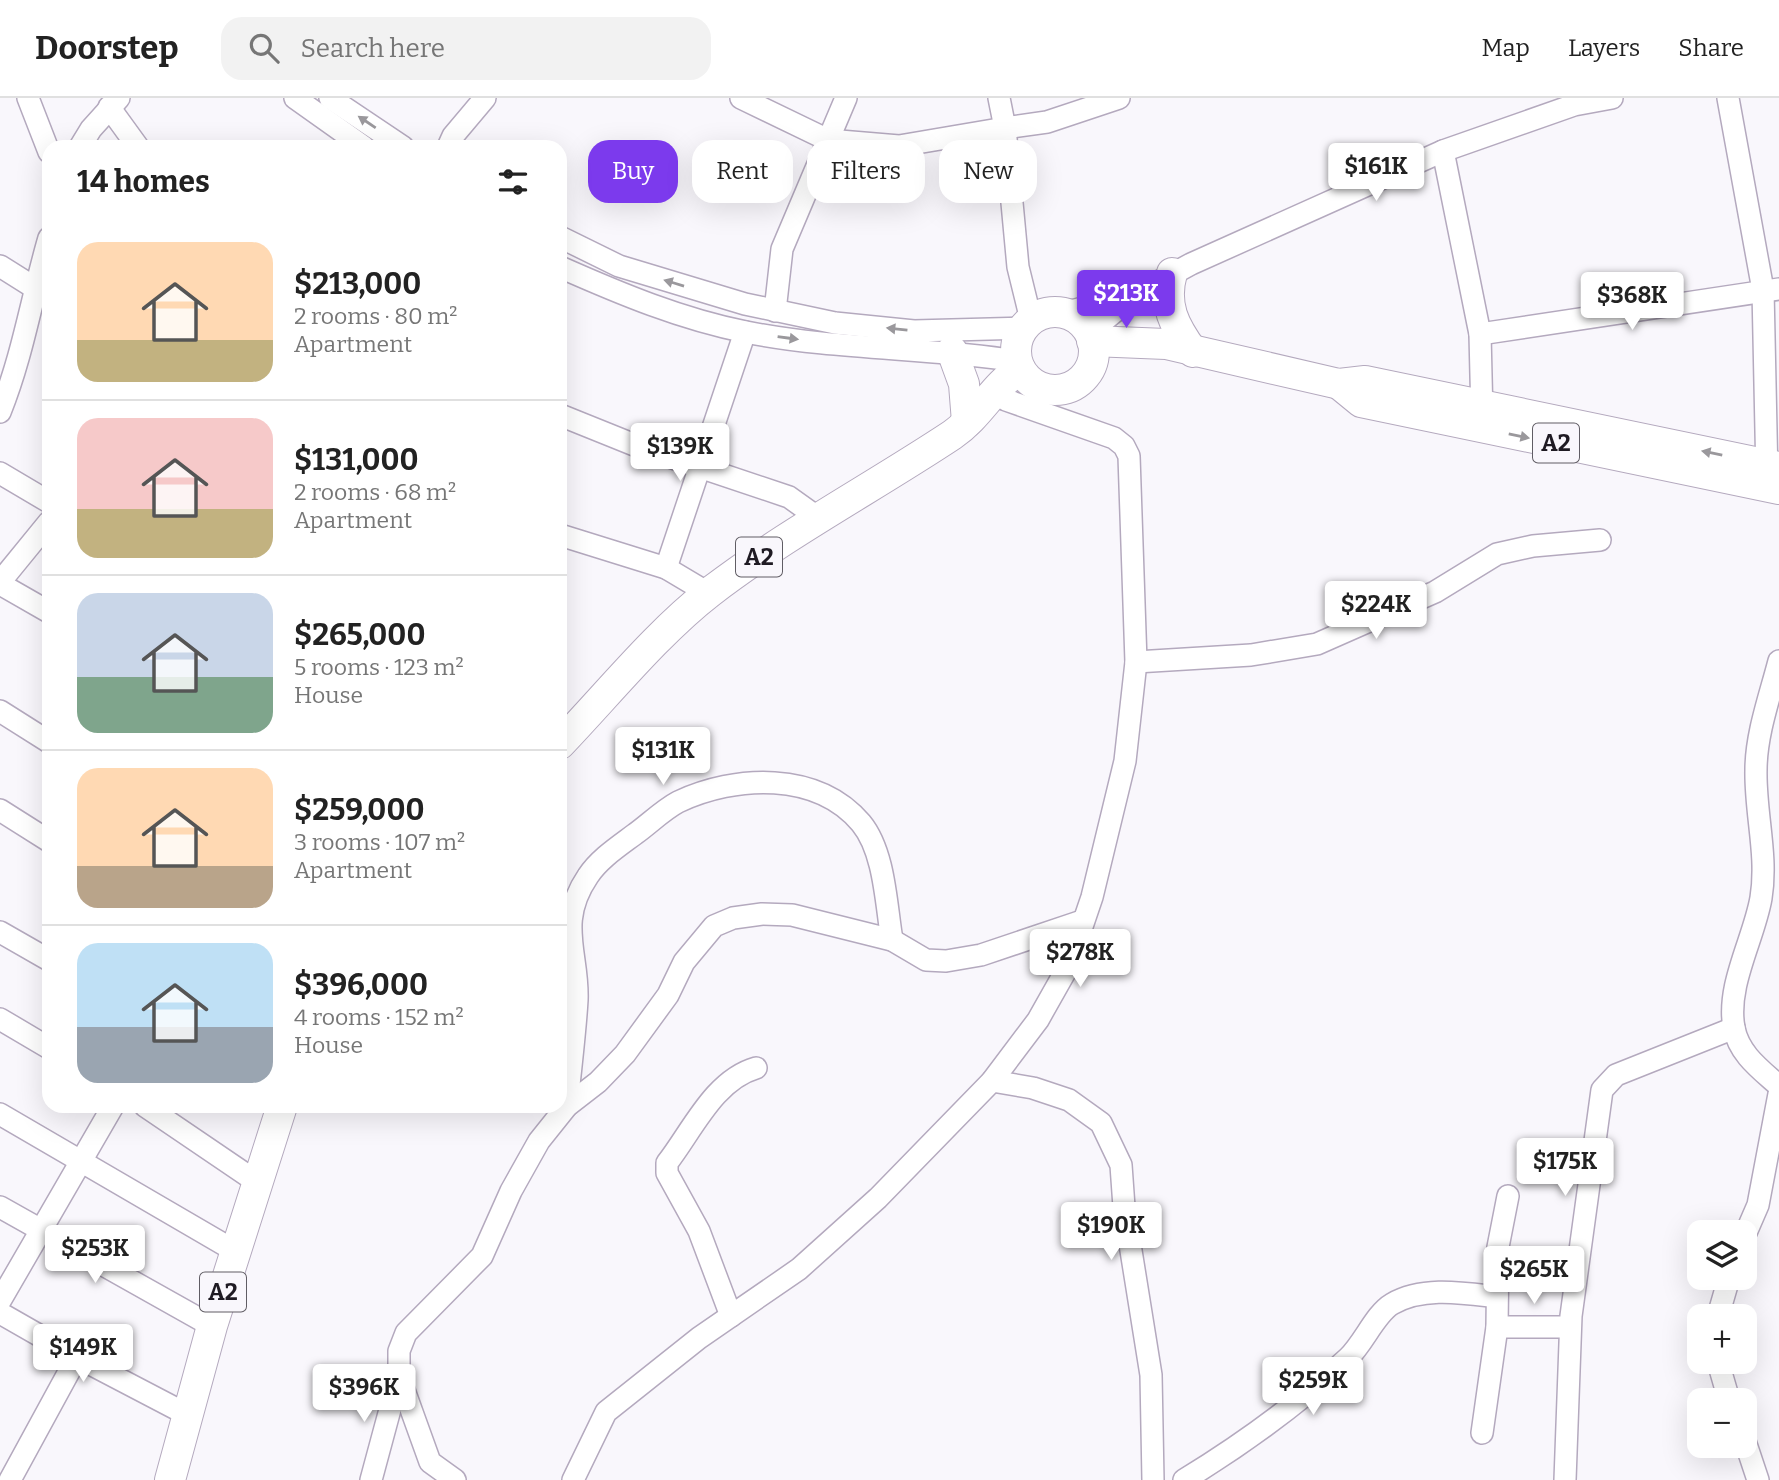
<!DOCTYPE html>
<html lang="en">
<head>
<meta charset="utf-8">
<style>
  :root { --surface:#fff; --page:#f2f2f2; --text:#222; --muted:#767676; --line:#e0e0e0; --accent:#7c3aed }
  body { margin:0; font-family:Bitter,serif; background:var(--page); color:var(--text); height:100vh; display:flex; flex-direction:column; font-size:26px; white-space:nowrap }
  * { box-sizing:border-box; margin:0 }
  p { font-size:23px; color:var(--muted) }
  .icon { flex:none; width:38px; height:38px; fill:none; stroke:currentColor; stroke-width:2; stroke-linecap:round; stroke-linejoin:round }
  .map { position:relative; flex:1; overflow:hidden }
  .side { position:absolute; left:42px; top:42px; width:525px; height:973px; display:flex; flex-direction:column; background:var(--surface); border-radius:21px; box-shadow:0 7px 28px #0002 }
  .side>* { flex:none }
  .hud { position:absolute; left:588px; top:42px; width:665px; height:63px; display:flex; gap:14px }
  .tools { position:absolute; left:1687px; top:1122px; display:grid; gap:14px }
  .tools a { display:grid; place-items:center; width:70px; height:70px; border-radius:14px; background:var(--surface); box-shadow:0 7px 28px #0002; font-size:35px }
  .price { position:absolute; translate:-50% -60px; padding:0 16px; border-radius:7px; background:#fff; color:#222; font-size:23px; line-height:46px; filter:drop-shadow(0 2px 4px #0008) }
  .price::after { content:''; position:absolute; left:50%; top:42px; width:21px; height:16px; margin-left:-10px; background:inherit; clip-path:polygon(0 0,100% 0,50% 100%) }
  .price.on { background:var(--accent); color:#fff }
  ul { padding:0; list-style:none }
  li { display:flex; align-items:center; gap:21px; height:175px; padding:0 35px }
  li+li { border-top:2px solid var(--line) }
  li span { display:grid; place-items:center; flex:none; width:196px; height:140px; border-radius:21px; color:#555 }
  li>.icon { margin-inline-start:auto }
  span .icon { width:84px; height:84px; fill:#fffc; stroke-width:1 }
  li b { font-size:30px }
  h2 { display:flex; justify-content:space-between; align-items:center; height:84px; padding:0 35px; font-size:30px }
  .tag { padding:0 24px; border-radius:21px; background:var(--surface); box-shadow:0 7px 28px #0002; font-size:24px; line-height:63px }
  .tag.on { background:var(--accent); color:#fff }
  header { display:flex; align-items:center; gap:42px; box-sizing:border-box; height:98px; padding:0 35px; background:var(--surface); border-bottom:2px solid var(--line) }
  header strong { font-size:33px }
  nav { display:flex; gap:38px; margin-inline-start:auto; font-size:24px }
  .search { width:490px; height:63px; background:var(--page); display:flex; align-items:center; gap:18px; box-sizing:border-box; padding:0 24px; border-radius:21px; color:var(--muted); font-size:26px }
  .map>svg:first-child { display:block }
</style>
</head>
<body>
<header>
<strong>Doorstep</strong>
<div class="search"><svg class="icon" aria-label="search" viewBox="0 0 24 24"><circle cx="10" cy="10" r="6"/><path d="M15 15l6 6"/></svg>Search here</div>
<nav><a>Map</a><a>Layers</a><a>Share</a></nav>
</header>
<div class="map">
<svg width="1779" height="1382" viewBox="0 0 1779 1382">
  <rect width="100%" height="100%" fill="#f9f7fc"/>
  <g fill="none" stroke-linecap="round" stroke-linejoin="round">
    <defs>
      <g id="minor">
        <path d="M28,0L49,54"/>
        <path d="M295,0L364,49"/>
        <path d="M330,0L403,49"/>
        <path d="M741,0L828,42L899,48L1005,30L1018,169L1031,222"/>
        <path d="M999,0L1005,30L1047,24L1119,0"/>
        <path d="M1728,0L1763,192L1767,380"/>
        <path d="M109,9L138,49"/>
        <path d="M80,49L91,31L119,0"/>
        <path d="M448,49L453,38L485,0"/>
        <path d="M1443,53L1480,236L1482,319"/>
        <path d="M560,139L619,168L745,206L835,225L914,233L1024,230"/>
        <path d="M0,168L35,190"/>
        <path d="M560,169C621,196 681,221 746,234C836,252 927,249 1017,263"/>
        <path d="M775,213L782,151L846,0"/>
        <path d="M1064,215L1131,197"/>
        <path d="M1089,235L1136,196L1191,166L1443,53L1574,7L1612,0"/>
        <path d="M1480,236L1779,191"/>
        <path d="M0,314C23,257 32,198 49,140"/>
        <path d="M560,317L637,348L789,399L817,419"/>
        <path d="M0,375L49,404"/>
        <path d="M560,437L666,470L708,495"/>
        <path d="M666,470L745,234"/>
        <path d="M0,484L49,424"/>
        <path d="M0,486L49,514"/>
        <path d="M1779,563C1770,598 1756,636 1756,672C1755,715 1768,757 1761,800C1754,841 1726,887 1734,930C1739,956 1760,971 1779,988"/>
        <path d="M1136,564L1251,557L1317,546L1435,494L1497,456L1533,448L1600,442"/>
        <path d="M0,613L49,644"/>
        <path d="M0,712L49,743"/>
        <path d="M0,834L49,862"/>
        <path d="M0,921L49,950"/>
        <path d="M992,983L1033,990L1069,1002L1101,1025L1121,1067L1124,1109L1151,1277L1153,1382"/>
        <path d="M145,1008L257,1084"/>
        <path d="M567,1008C570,973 575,937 577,902C579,856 556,825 588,778C599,761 619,748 635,736C649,726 663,712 678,704C735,677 817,673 861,725C885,754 886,807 892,842"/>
        <path d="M0,1016L235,1153"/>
        <path d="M0,1109L212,1228"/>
        <path d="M1745,1137L1758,1107L1779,996"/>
        <path d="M0,1203L113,1008"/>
        <path d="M0,1215L77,1259L188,1317"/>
        <path d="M731,1218L699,1133L667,1075V1065C692,1033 714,982 756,970"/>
        <path d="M1718,1218L1729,1180"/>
        <path d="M1497,1229H1570"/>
        <path d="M1718,1264L1729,1302"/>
        <path d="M1482,1335L1497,1229L1498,1149L1508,1098"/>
        <path d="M1745,1343L1758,1382"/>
        <path d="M10,1382L77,1259"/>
        <path d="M371,1382L399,1278"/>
        <path d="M455,1382L430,1364L399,1278V1253L406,1235L482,1158L511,1093L539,1043L567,1008L598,984L625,956L668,897L684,864L714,828L733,820L762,816L792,817L892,842L926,862L946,863L981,857L1082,823"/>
        <path d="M573,1382L606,1314L699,1240L799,1171L878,1100L992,983L1038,922L1069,867L1092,799L1125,663L1136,564L1129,358L1124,348L1114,340L1006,302"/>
        <path d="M1184,1382C1243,1346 1297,1307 1348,1260C1364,1245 1375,1216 1392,1206C1423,1188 1463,1195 1497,1199"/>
        <path d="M1565,1382L1571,1218L1602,992L1616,977L1734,930"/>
      </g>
      <g id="highway">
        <path d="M1172,175C1163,207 1174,228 1193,254"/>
        <circle cx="1055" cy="253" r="39"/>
        <path d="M1092,243L1166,246L1339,286L1365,283L1779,369"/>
        <path d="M952,253L964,286L967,324"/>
        <path d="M1339,286L1361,304L1779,391"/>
        <path d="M560,646C607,597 658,534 710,494C787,435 872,390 952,337C980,318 993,288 1020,271"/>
        <path d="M170,1382L212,1228L282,1008"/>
      </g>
    </defs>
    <!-- minor casing -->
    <use href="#minor" stroke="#b4a9be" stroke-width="24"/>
    <!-- highway casing -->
    <use href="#highway" stroke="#b4a9be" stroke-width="32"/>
    <!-- minor -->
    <use href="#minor" stroke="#fff" stroke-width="21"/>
    <!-- highway -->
    <use href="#highway" stroke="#fff" stroke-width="30"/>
  </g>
  <!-- one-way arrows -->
  <defs><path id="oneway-solid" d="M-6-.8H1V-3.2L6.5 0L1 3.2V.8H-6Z" transform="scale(1.75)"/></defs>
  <g fill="#9a989c">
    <use href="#oneway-solid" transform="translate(367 24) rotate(-146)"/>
    <use href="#oneway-solid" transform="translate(674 185) rotate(-163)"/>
    <use href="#oneway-solid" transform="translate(897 231) rotate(-174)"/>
    <use href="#oneway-solid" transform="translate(788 240) rotate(8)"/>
    <use href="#oneway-solid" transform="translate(1519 338) rotate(12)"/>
    <use href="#oneway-solid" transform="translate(1712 355) rotate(-168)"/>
  </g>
  <g text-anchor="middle" stroke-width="7" stroke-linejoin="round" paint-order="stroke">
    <!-- shield labels -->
    <g fill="#f9f7fc" stroke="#605d64" stroke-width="2">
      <rect x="1533" y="325.5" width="46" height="39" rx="5"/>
      <rect x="736" y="439.5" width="46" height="39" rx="5"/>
      <rect x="200" y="1174.5" width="46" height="39" rx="5"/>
    </g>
    <g font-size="23" font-weight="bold" fill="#1f1b23">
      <text x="1556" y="353">A2</text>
      <text x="759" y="467">A2</text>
      <text x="223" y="1202">A2</text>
    </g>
  </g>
</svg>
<div class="tools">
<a><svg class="icon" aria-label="layers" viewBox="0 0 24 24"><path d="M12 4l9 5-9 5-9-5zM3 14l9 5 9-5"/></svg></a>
<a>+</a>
<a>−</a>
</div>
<b class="price" style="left:1376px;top:105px">$161K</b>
<b class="price on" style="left:1126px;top:232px">$213K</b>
<b class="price" style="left:1632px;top:234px">$368K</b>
<b class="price" style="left:680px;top:385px">$139K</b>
<b class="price" style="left:1376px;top:543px">$224K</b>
<b class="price" style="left:663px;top:689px">$131K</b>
<b class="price" style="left:1080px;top:891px">$278K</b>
<b class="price" style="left:1565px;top:1100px">$175K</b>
<b class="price" style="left:1111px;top:1164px">$190K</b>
<b class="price" style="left:95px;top:1187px">$253K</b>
<b class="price" style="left:1534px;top:1208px">$265K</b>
<b class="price" style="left:83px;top:1286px">$149K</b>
<b class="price" style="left:1313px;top:1319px">$259K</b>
<b class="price" style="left:364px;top:1326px">$396K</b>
<div class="hud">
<a class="tag on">Buy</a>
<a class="tag">Rent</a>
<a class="tag">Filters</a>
<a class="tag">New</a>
</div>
<section class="side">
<h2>14 homes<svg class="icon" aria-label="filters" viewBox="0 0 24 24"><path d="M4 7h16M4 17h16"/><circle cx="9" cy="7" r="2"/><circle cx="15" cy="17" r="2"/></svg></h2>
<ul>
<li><span style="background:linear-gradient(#ffd9b3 70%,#c2b280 0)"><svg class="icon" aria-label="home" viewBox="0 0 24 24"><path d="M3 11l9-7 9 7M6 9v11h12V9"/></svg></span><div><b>$213,000</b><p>2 rooms · 80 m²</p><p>Apartment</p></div></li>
<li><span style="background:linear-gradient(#f6c9c9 65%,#c2b280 0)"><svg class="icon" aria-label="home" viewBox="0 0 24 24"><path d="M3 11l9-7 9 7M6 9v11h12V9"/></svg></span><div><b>$131,000</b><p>2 rooms · 68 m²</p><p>Apartment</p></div></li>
<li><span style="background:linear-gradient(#c9d6e8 60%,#7fa58c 0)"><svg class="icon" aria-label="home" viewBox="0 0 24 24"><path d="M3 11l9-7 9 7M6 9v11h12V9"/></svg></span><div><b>$265,000</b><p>5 rooms · 123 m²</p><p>House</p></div></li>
<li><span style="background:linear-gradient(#ffd9b3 70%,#b9a48a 0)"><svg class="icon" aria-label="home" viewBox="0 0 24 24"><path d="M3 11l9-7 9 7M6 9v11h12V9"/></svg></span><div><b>$259,000</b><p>3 rooms · 107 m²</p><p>Apartment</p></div></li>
<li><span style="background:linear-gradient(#bfe0f5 60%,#9aa5b1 0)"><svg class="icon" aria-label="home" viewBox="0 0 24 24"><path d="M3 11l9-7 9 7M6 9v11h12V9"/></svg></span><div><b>$396,000</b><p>4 rooms · 152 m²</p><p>House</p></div></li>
</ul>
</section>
</div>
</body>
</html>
